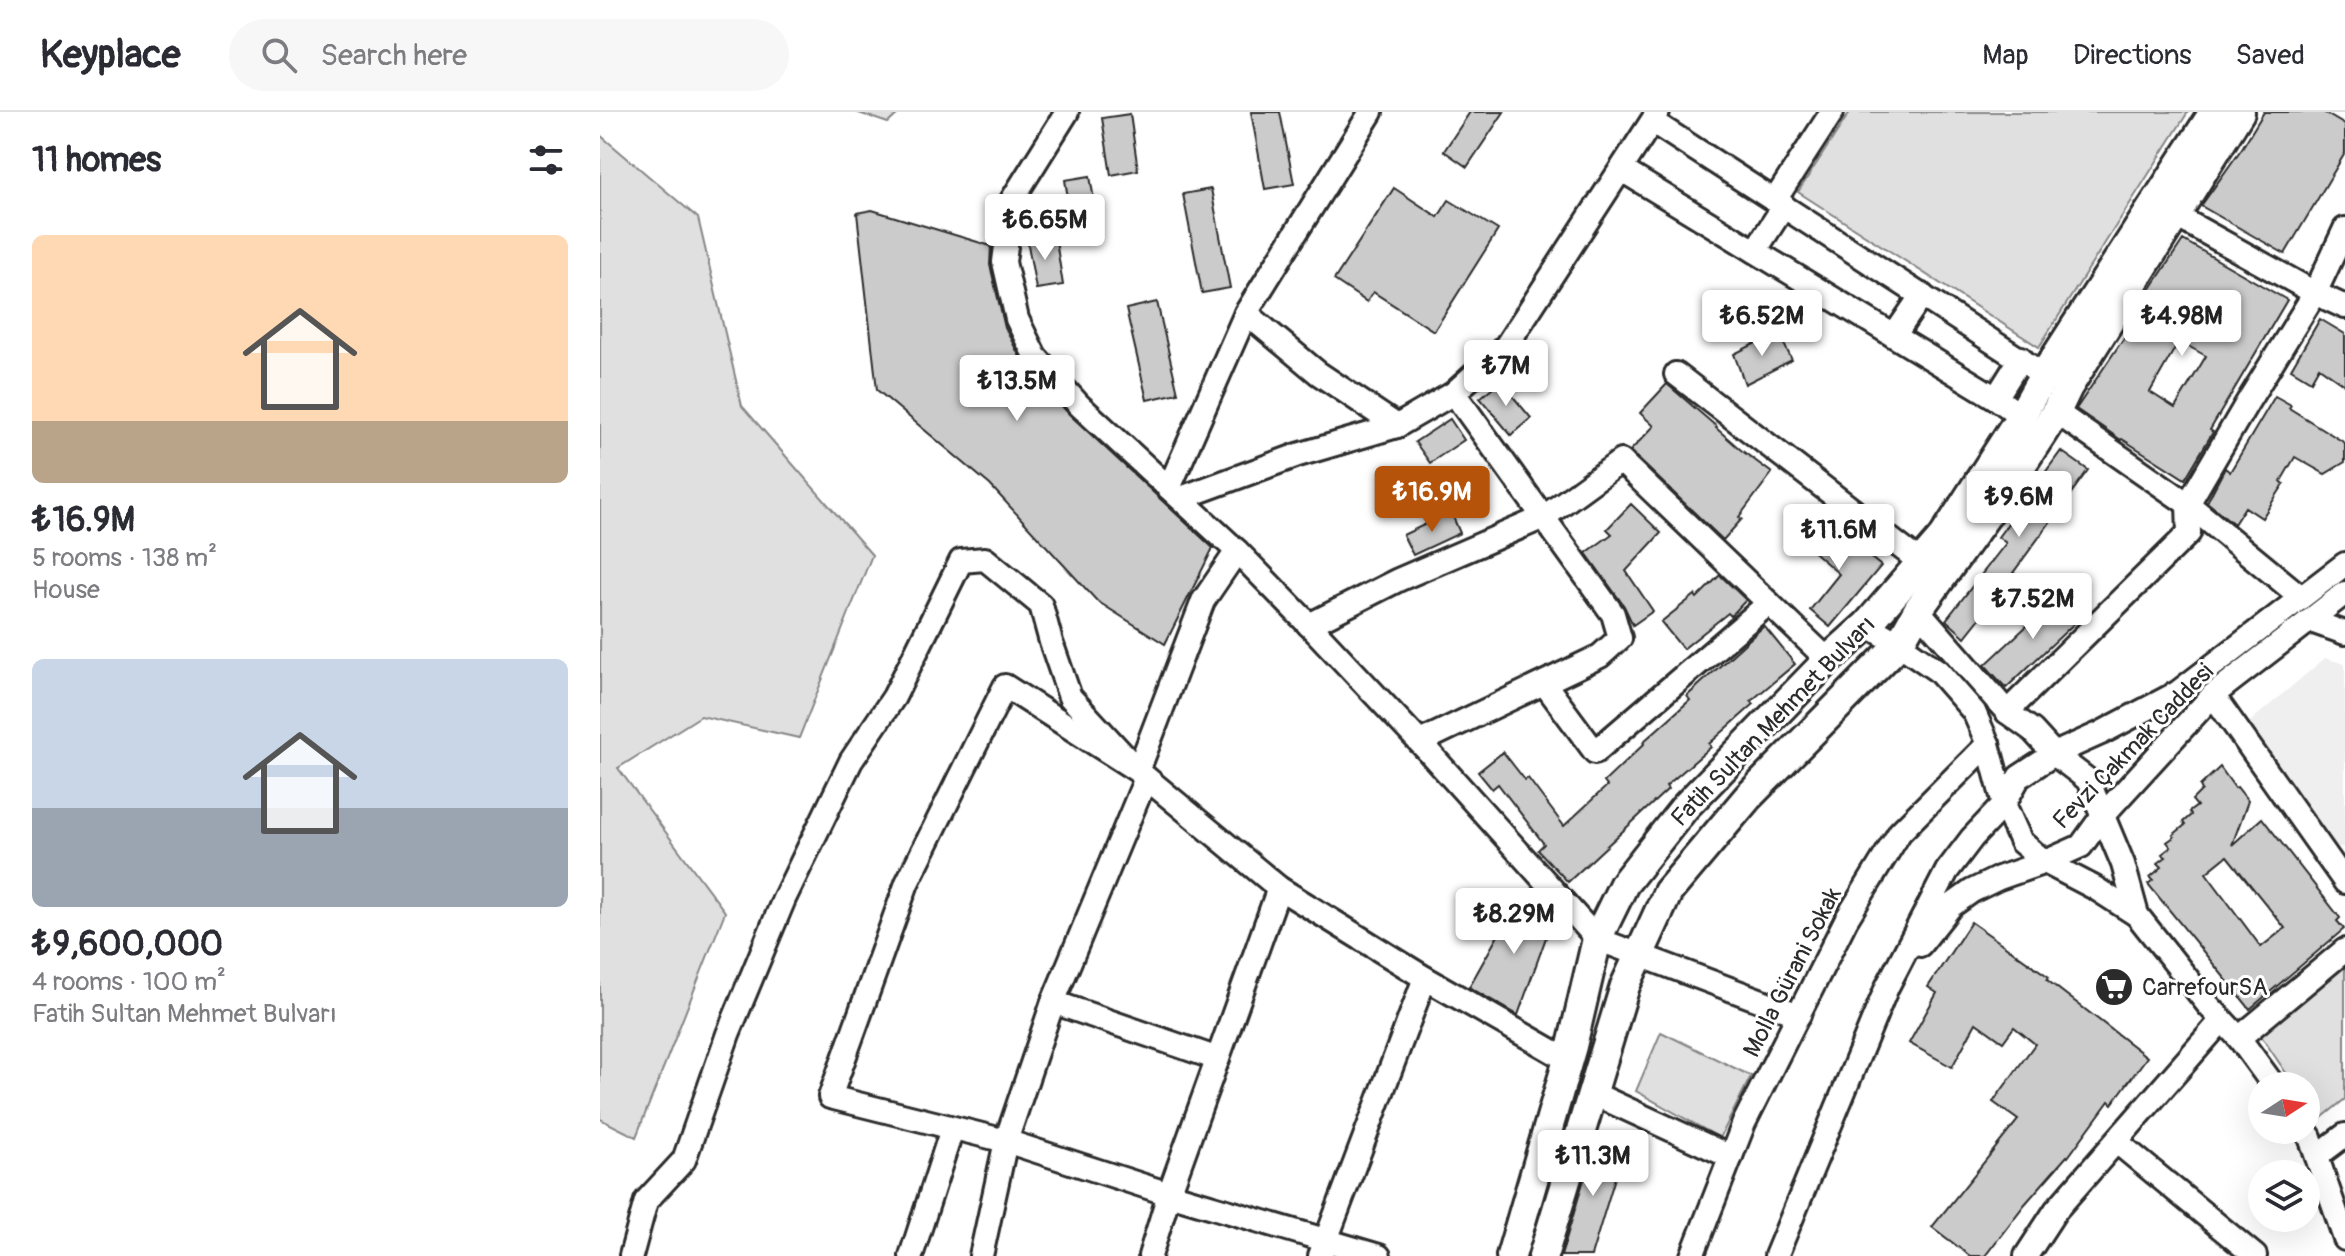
<!DOCTYPE html>
<html lang="en">
<head>
<meta charset="utf-8">
<style>
  :root { --surface:#fff; --page:#f7f7f7; --text:#2b2b33; --muted:#7c7c81; --line:#e1e1e2; --accent:#b45309 }
  body { margin:0; font-family:Pangolin,sans-serif; background:var(--page); color:var(--text); height:100vh; display:flex; flex-direction:column; font-size:30px; white-space:nowrap }
  * { box-sizing:border-box; margin:0 }
  p { font-size:26px; color:var(--muted) }
  .icon { flex:none; width:44px; height:44px; fill:none; stroke:currentColor; stroke-width:2; stroke-linecap:round; stroke-linejoin:round }
  .map { position:relative; flex:1; overflow:hidden }
  .side { display:flex; flex-direction:column; background:var(--surface); width:600px }
  .side>* { flex:none }
  .needle { width:52px; rotate:78deg }
  .buttons { position:absolute; left:1648px; top:960px; display:grid; gap:16px }
  .buttons a { display:grid; place-items:center; width:72px; height:72px; border-radius:50%; background:var(--surface); box-shadow:0 8px 32px #0002; font-size:40px }
  .price { position:absolute; translate:-50% -68px; padding:0 18px; border-radius:8px; background:#fff; color:#222; font-size:26px; line-height:52px; filter:drop-shadow(0 2px 4px #0008) }
  .price::after { content:''; position:absolute; left:50%; top:48px; width:24px; height:18px; margin-left:-12px; background:inherit; clip-path:polygon(0 0,100% 0,50% 100%) }
  .price.selected { background:var(--accent); color:#fff }
  ul { padding:0; list-style:none }
  li { display:grid; align-content:center; gap:16px; height:424px; padding:0 32px }
  li span { display:grid; place-items:center; height:248px; border-radius:12px; color:#555 }
  li>.icon { margin-inline-start:auto }
  span .icon { width:144px; height:144px; fill:#fffc; stroke-width:1 }
  li b { font-size:34px }
  h2 { display:flex; justify-content:space-between; align-items:center; height:96px; padding:0 32px; font-size:34px }
  header { display:flex; align-items:center; gap:48px; box-sizing:border-box; height:112px; padding:0 40px; background:var(--surface); border-bottom:2px solid var(--line) }
  header strong { font-size:38px }
  nav { display:flex; gap:44px; margin-inline-start:auto; font-size:28px }
  .search { width:560px; height:72px; background:var(--page); display:flex; align-items:center; gap:20px; box-sizing:border-box; padding:0 28px; border-radius:44px; color:var(--muted); font-size:30px }
  main { display:flex; flex:1; min-height:0 }
  .map>svg:first-child { display:block }
</style>
</head>
<body>
<header>
<strong>Keyplace</strong>
<div class="search"><svg class="icon" aria-label="search" viewBox="0 0 24 24"><circle cx="10" cy="10" r="6"/><path d="M15 15l6 6"/></svg>Search here</div>
<nav><a>Map</a><a>Directions</a><a>Saved</a></nav>
</header>
<main>
<section class="side">
<h2>11 homes<svg class="icon" aria-label="filters" viewBox="0 0 24 24"><path d="M4 7h16M4 17h16"/><circle cx="9" cy="7" r="2"/><circle cx="15" cy="17" r="2"/></svg></h2>
<ul>
<li><span style="background:linear-gradient(#ffd9b3 75%,#b9a48a 0)"><svg class="icon" aria-label="home" viewBox="0 0 24 24"><path d="M3 11l9-7 9 7M6 9v11h12V9"/></svg></span><div><b>₺16.9M</b><p>5 rooms · 138 m²</p><p>House</p></div></li>
<li><span style="background:linear-gradient(#c9d6e8 60%,#9aa5b1 0)"><svg class="icon" aria-label="home" viewBox="0 0 24 24"><path d="M3 11l9-7 9 7M6 9v11h12V9"/></svg></span><div><b>₺9,600,000</b><p>4 rooms · 100 m²</p><p>Fatih Sultan Mehmet Bulvarı</p></div></li>
</ul>
</section>
<div class="map">
<svg width="1745" height="1144" viewBox="0 0 1745 1144">
  <rect width="100%" height="100%" fill="#fff"/>
  <filter id="ink" filterUnits="userSpaceOnUse"><feTurbulence type="fractalNoise" baseFrequency=".0125" numOctaves="2"/><feDisplacementMap in="SourceGraphic" scale="16" xChannelSelector="R" yChannelSelector="G"/><feConvolveMatrix kernelMatrix="1 2 1 2 8 2 1 2 1" color-interpolation-filters="sRGB"/></filter>
  <g filter="url(#ink)">
    <!-- built -->
    <path fill="#efefef" d="M1725,546L1745,552V736L1723,732L1639,619Z"/>
    <!-- green -->
    <g fill="#e0e0e0" stroke="#868686" stroke-width="2">
      <path d="M256,0H300L288,11Z"/>
      <path d="M1250,0H1588L1439,235L1198,80Z"/>
      <path d="M0,23L98,106L142,294L272,443L199,626L101,604L18,656L125,800L36,1025L0,1007Z"/>
      <path d="M1745,847V987L1719,1008L1706,990V974H1695L1657,918Z"/>
      <path d="M1061,920L1151,964L1120,1026L1036,979Z"/>
    </g>
    <!-- building -->
    <g fill="#cbcbcb" stroke="#2b2b2b" stroke-width="2" fill-rule="evenodd">
      <path d="M651,0H680L694,72L665,77Z"/>
      <path d="M870,0H904L867,55L844,39Z"/>
      <path d="M1664,0H1723L1745,13V41L1685,142L1601,94L1642,36Z"/>
      <path d="M530,2L538,58L511,63L502,6Z"/>
      <path d="M490,64L499,118L474,122L465,68Z"/>
      <path d="M794,76L838,105L849,88L898,118L834,219L773,180L767,190L734,168Z"/>
      <path d="M611,77L630,176L602,181L583,82Z"/>
      <path d="M272,98L391,134L390,153L405,216L424,253L470,303L613,436L565,532L497,489L390,373L277,278L257,101Z"/>
      <path d="M455,122L463,173L436,177L427,127Z"/>
      <path d="M1583,128L1687,188L1610,318L1613,320L1585,367L1522,327L1521,328L1476,297L1538,205L1534,202ZM1579,229L1606,244L1575,296L1550,280Z"/>
      <path d="M557,190L578,281L547,288L526,197Z"/>
      <path d="M1720,207L1745,222V273L1719,255L1711,269L1691,257Z"/>
      <path d="M1178,220L1192,248L1145,272L1134,242Z"/>
      <path d="M900,269L931,306L911,323L880,286Z"/>
      <path d="M1067,272L1117,315L1116,316L1141,338L1172,361L1139,405L1142,407L1123,428L1030,339L1054,314L1040,301Z"/>
      <path d="M1675,284L1691,293L1689,296L1745,331V350L1725,362L1695,345L1681,369L1684,372L1662,406L1645,395L1634,412L1607,390L1625,356L1630,360Z"/>
      <path d="M850,307L864,328L830,351L815,330Z"/>
      <path d="M1461,339L1488,358L1413,461L1415,462L1365,525L1346,508L1406,431L1398,425Z"/>
      <path d="M1031,392L1061,421L1026,459L1053,499L1033,513L1024,494L986,441L1012,422L1007,417Z"/>
      <path d="M851,400L860,421L813,443L803,423Z"/>
      <path d="M1219,408L1257,441L1260,437L1281,454L1230,515L1210,498L1239,462L1201,429Z"/>
      <path d="M1120,463L1146,488L1131,504L1128,501L1083,537L1061,510L1095,483L1097,486Z"/>
      <path d="M1461,482L1482,504L1406,576L1385,553Z"/>
      <path d="M1164,514L1195,552L1151,589L1154,592L1109,632L1111,635L1066,674L1068,677L968,770L938,738L944,732L898,672L892,677L878,660L903,640L925,668L928,666L964,714L1007,674L1004,670L1044,632L1043,630L1090,588L1087,584Z"/>
      <path d="M1620,655L1635,676L1637,675L1648,689L1632,733L1662,706L1740,806L1737,809L1744,817L1650,897L1548,772L1553,768L1550,765L1562,755L1558,751L1566,745L1562,742L1571,735L1567,730L1574,725L1573,723L1585,713L1583,710L1591,703L1589,700L1597,694L1592,688L1602,678L1600,674ZM1627,744L1685,816L1661,835L1606,761Z"/>
      <path d="M922,781L953,806L918,903L869,875Z"/>
      <path d="M1371,810L1449,865L1447,868L1547,945L1512,992L1509,989L1468,1045L1467,1044L1425,1092L1385,1144H1370L1332,1115L1418,1008L1393,990L1435,932L1414,915L1403,930L1376,911L1352,955L1309,931L1337,881L1328,875Z"/>
      <path d="M997,1024L1025,1033L991,1144H961Z"/>
    </g>
    <g fill="none" stroke-linecap="round" stroke-linejoin="round">
      <defs>
        <g id="minor">
          <path d="M467,0L412,88L404,150L417,207L435,244L479,293L637,439L717,521L827,638L997,827L1199,903"/>
          <path d="M1053,10L1444,263"/>
          <path d="M1022,58L1396,286L1421,304"/>
          <path d="M1175,88L1232,0"/>
          <path d="M1576,104L1715,181L1745,195"/>
          <path d="M1155,139L1184,94"/>
          <path d="M646,201L718,261L797,314"/>
          <path d="M1294,224L1322,183"/>
          <path d="M1076,262L1320,450"/>
          <path d="M1396,286L1421,246"/>
          <path d="M1456,300L1588,392L1701,485"/>
          <path d="M569,376L646,201L771,0"/>
          <path d="M581,386L698,343L797,314L854,281L906,234L1058,0"/>
          <path d="M1318,498L1407,600L1432,618L1454,642L1488,668L1523,752L1537,803"/>
          <path d="M1711,509L1745,521"/>
          <path d="M709,513L798,468L944,405L1021,349L1228,548"/>
          <path d="M1267,513L1299,532L1338,559L1374,600L1388,632L1404,692L1421,730L1445,750L1495,776L1537,803L1609,894L1639,926L1674,974"/>
          <path d="M944,571L995,640L1169,491"/>
          <path d="M1613,583L1745,770"/>
          <path d="M1407,600L1589,421L1588,392L1647,291L1715,181L1745,117"/>
          <path d="M820,630L1000,544L1020,526L1013,502L854,281"/>
          <path d="M1320,833L1351,794L1372,779L1399,766L1445,750L1481,734L1504,702L1613,583L1745,481"/>
          <path d="M453,890L618,947"/>
          <path d="M1639,926L1745,838"/>
          <path d="M992,981L1131,1045"/>
          <path d="M1705,1018L1710,1025L1745,1127"/>
          <path d="M1517,1030L1655,1144"/>
          <path d="M1717,1044L1745,1023"/>
          <path d="M31,1144L46,1089L84,1048L128,922L184,787L251,649L294,585L361,449L385,447L441,493L451,530L470,585L538,659L603,489L637,439"/>
          <path d="M311,1144L352,1017"/>
          <path d="M381,1144L406,1029L453,890L546,666"/>
          <path d="M550,1144L569,1082L679,776"/>
          <path d="M720,1144L825,866"/>
          <path d="M779,1144L569,1082L406,1029L230,985L307,771L405,574L538,659L679,776L825,866L968,948"/>
          <path d="M1092,1144L1144,1011L1246,808L1300,720L1388,632"/>
          <path d="M1176,1144L1287,875L1347,759L1372,726L1404,692L1419,665L1454,642L1501,621L1577,581L1745,452"/>
          <path d="M1426,1144L1456,1098L1622,908"/>
        </g>
        <g id="major">
          <path d="M911,1144L972,934L997,827L1024,772L1085,695L1228,548L1267,513L1344,424L1421,304L1444,263L1614,0"/>
          <path d="M943,1144L1025,874L1068,780L1148,685L1299,532L1318,498L1411,369L1456,300L1468,275L1640,0"/>
        </g>
      </defs>
      <!-- minor casing -->
      <use href="#minor" stroke="#2b2b2b" stroke-width="28"/>
      <!-- major casing -->
      <use href="#major" stroke="#2b2b2b" stroke-width="34"/>
      <!-- minor -->
      <use href="#minor" stroke="#fff" stroke-width="22"/>
      <!-- major -->
      <use href="#major" stroke="#fff" stroke-width="28"/>
    </g>
  </g>
  <!-- icons -->
  <defs>
    <symbol id="supermarket-disc" viewBox="-11 -11 22 22"><circle r="9.5" fill="#2b2b2b" stroke="#fff"/><path d="M-6-5.5h2.5l.6 2H6L4.5 2H-2.5L-4.4-4H-6ZM-1.5 3.2a1.3 1.3 0 1 0 .1 0ZM3 3.2a1.3 1.3 0 1 0 .1 0Z" fill="#fff"/></symbol>
  </defs>
  <g fill-rule="evenodd">
    <use href="#supermarket-disc" x="1492" y="853" width="44" height="44"/>
  </g>
  <g text-anchor="middle" stroke-width="6" stroke-linejoin="round" paint-order="stroke">
    <!-- street labels -->
    <g font-size="24" fill="#2b2b2b" stroke="#fff">
      <text transform="translate(1173 609) rotate(-46)" y="8">Fatih Sultan Mehmet Bulvarı</text>
      <text transform="translate(1533 634) rotate(-46)" y="8">Fevzi Çakmak Caddesi</text>
      <text transform="translate(1192 860) rotate(-63)" y="8">Molla Gürani Sokak</text>
    </g>
    <!-- poi labels -->
    <g font-size="24" fill="#2b2b2b" stroke="#fff" text-anchor="start">
      <text x="1542" y="883">CarrefourSA</text>
    </g>
  </g>
</svg>
<div class="buttons">
<a><svg class="needle" viewBox="-14 -14 28 28"><path d="M0-13l5 13h-10z" fill="#e53935"/><path d="M0 13l5-13h-10z" fill="#7c7c81"/></svg></a>
<a><svg class="icon" aria-label="layers" viewBox="0 0 24 24"><path d="M12 4l9 5-9 5-9-5zM3 14l9 5 9-5"/></svg></a>
</div>
<b class="price" style="left:445px;top:150px">₺6.65M</b>
<b class="price" style="left:1162px;top:246px">₺6.52M</b>
<b class="price" style="left:1582px;top:246px">₺4.98M</b>
<b class="price" style="left:906px;top:296px">₺7M</b>
<b class="price" style="left:417px;top:311px">₺13.5M</b>
<b class="price selected" style="left:832px;top:422px">₺16.9M</b>
<b class="price" style="left:1419px;top:427px">₺9.6M</b>
<b class="price" style="left:1239px;top:460px">₺11.6M</b>
<b class="price" style="left:1433px;top:529px">₺7.52M</b>
<b class="price" style="left:914px;top:844px">₺8.29M</b>
<b class="price" style="left:993px;top:1086px">₺11.3M</b>
</div>
</main>
</body>
</html>
